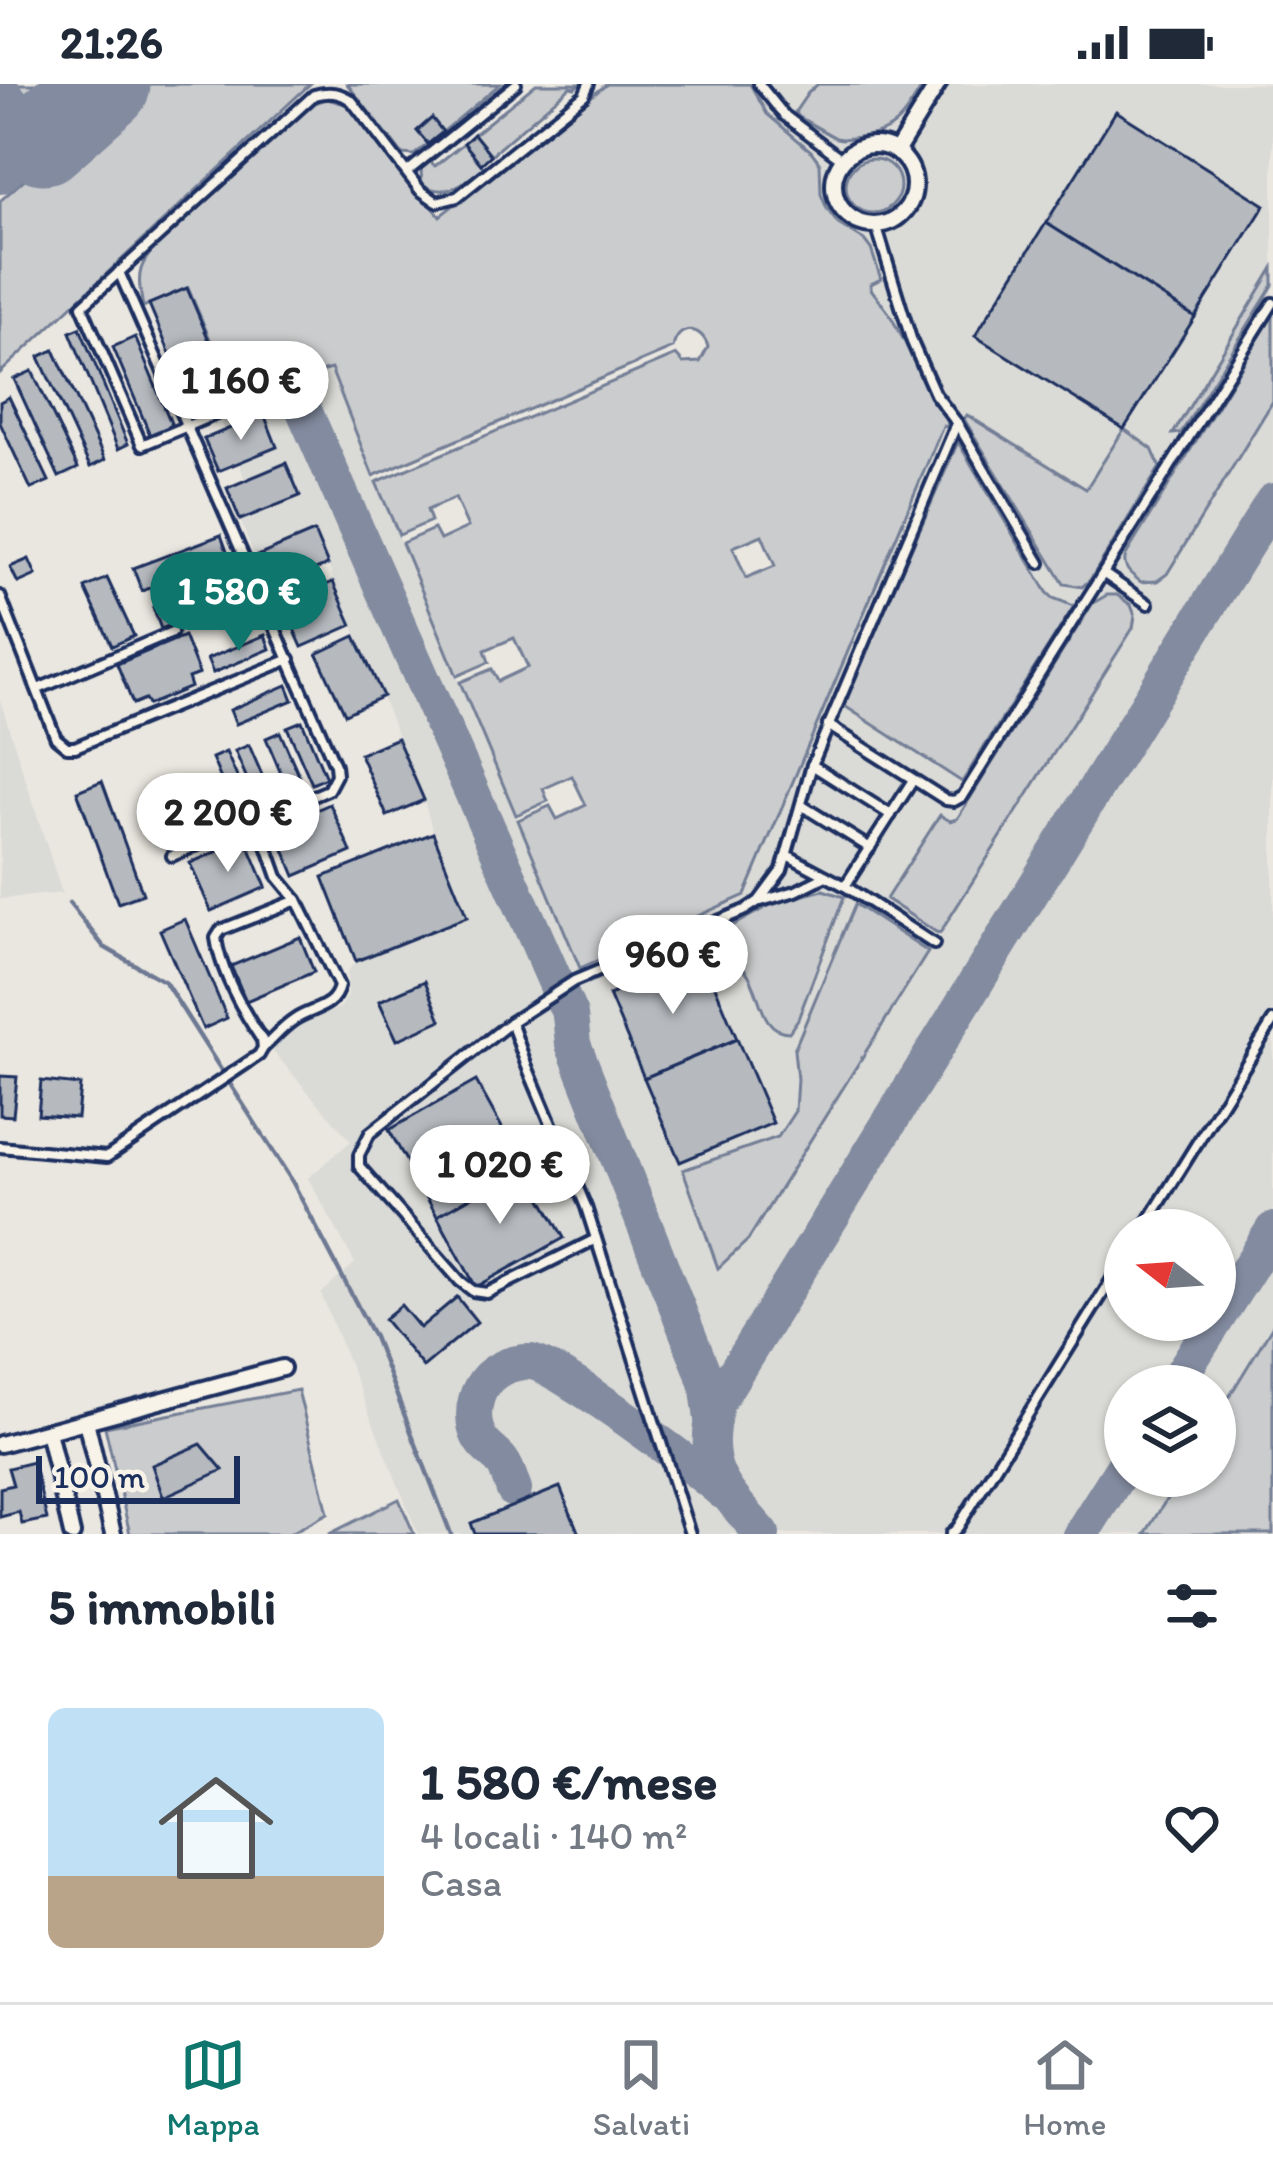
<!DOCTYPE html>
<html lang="it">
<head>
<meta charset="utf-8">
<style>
  :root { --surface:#fff; --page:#f2f2f3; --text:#1f2937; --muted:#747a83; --line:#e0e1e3; --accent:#0f766e }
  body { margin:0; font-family:Itim,sans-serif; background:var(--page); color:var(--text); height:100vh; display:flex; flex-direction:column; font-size:45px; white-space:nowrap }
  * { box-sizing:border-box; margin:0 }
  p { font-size:39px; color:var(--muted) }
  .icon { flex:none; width:66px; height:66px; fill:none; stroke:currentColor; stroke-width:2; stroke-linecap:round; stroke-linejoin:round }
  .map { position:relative; height:1450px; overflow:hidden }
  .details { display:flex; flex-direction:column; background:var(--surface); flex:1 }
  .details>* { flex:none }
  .needle { width:78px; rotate:287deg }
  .controls { position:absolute; left:1104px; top:1125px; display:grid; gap:24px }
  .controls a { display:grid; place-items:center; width:132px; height:132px; border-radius:50%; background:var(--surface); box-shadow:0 3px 9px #0004; font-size:60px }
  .scale { position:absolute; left:36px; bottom:30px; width:204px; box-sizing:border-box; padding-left:12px; border:6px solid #1b2f5e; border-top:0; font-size:33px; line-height:42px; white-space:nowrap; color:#1b2f5e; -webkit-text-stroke:9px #f7f3e8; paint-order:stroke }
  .price { position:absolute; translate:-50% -102px; padding:0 27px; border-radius:42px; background:#fff; color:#222; font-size:39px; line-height:78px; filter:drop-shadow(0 3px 6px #0008) }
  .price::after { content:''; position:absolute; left:50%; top:72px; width:36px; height:27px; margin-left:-18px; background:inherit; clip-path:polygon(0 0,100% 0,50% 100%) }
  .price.active { background:var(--accent); color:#fff }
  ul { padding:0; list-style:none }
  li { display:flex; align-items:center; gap:36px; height:300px; padding:0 48px }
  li+li { border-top:3px solid var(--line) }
  li span { display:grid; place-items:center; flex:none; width:336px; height:240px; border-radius:18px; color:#555 }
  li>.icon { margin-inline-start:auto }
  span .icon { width:144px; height:144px; fill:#fffc; stroke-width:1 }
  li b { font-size:51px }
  h2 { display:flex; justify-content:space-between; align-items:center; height:144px; padding:0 48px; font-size:51px }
  .status { display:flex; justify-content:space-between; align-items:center; height:84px; padding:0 60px; background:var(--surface); direction:ltr }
  .status svg { height:33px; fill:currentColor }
  .tabs { display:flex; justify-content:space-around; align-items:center; height:168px; border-top:3px solid var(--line); background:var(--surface); font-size:33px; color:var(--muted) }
  .tabs a { display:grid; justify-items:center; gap:6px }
  .tabs .active { color:var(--accent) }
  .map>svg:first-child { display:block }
</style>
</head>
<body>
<div class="status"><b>21:26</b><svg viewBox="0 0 49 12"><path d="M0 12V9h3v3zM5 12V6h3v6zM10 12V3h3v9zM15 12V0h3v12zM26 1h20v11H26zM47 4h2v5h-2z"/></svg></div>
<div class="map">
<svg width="1273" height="1450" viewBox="0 0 1273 1450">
  <rect width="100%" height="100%" fill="#eae7e0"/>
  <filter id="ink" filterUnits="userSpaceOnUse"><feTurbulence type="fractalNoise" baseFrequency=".00833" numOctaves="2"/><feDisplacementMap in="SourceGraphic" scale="24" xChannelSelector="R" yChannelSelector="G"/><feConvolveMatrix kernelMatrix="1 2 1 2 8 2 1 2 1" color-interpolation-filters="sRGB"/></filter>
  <g filter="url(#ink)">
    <!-- built -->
    <g fill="#dadad6" fill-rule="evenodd">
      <path d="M739,0H1273V1450H418L321,1210L355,1179L308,1094L351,1057L270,964L301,940L341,923L348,911L347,888L356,877L466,832L433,749L424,716L315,449L255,473L240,436L300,411L245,397L239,378L277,362L264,331L224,347L203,291L255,269L291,295L286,284L299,280L331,284L373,392L580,884L943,341ZM1125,1146H1215V1236H1125ZM1125,1302H1215V1392H1125Z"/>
      <path d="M0,616L62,809L0,815Z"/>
    </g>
    <!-- green -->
    <g fill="#cbcccd" stroke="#737e96" stroke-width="3" fill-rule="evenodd">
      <path d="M5,0H74L37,30L25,24Z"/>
      <path d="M132,0H310L0,289V117Z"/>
      <path d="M347,0H500L443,48L431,35L417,47L428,60L414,71L402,70Z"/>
      <path d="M536,0H579L575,4L570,3L491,71L474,50Z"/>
      <path d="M607,0H750L767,30L811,67L820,79L821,110L827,125L838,140L864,156L871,165L881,195L871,200V205L889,229L948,338L947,343L943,342L745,811L580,884L518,736L550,722L557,735L586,721L572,692L543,705L548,717L516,731L460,598L492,585L498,597L528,583L514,554L485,566L489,578L457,592L402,459L434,445L440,456L468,443L455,414L427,426L431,437L399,451L376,398L676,271L683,279L700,278L708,263C702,241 677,240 673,264L373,392L331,285L305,292L298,280L286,285L291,296L270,303L255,270L222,283L188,204L143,223C136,187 138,182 163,154L314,19L327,15L349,21L440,132ZM762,451L775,482L746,494L733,463Z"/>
      <path d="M818,0H924C897,44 895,50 842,55L836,54L799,33L795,28L808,9Z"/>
      <path d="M464,59L484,84C464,98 446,116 422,100L421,85L429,76L435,82Z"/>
      <circle cx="873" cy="102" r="27"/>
      <path d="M1273,184V201L1181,349L1173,350Z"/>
      <path d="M1273,231V317L1167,490L1157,497L1141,498C1132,491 1121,484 1126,471Z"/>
      <path d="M967,331L1086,405L1124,345L1152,365L1160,383L1090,496L1082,503L1064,500L964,335Z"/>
      <path d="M958,358L1047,508L1053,514L1074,522L962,698L843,621Z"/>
      <path d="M1107,511H1117L1131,521L1135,532L1133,544L940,849L936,848L886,815L940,731L950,737L957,735L1093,519Z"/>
      <path d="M823,806L844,813L798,935L789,948C759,948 761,906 746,887C734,871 721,874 712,853L774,819Z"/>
      <path d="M855,820L928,868L748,1156L718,1184L683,1086L778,1053L795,1027L797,995L794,966Z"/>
      <path d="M1273,1241V1450H1145L1181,1392H1215V1336Z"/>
      <path d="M298,1306L328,1429L289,1450H130L105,1343Z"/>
      <path d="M399,1415L414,1450H329Z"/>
    </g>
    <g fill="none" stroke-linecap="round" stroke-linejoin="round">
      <!-- stream -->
      <path stroke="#6d7892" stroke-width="4.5" d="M69,819L104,863L165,898L292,1097L374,1253L451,1450"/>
      <!-- taxiway -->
      <g stroke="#828b9f" stroke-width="36">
        <path d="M0,5L43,54L0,92"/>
        <path d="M299,315L570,931L573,960L702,1286L708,1305L712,1335"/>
        <path d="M1174,1302L1273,1146"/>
        <path d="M514,1406C510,1395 506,1380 498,1373C488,1364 480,1359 476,1345C471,1327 476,1306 489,1293C500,1283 516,1277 531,1278C559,1282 696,1384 722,1407"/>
        <path d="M762,1450C721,1403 699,1384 717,1318L1273,417"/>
        <path d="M1081,1450L1125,1380"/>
      </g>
      <!-- runway -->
      <path stroke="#828b9f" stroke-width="93" d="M43,54L104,0"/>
    </g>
    <!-- building -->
    <g fill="#b6babf" stroke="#1b2f5e" stroke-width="3">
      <path d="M1116,27L1265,121L1195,233L1046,139Z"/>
      <path d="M432,34L443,48L428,60L417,47Z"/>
      <path d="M474,50L491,71L481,80L464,59Z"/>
      <path d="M1046,139L1195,233L1124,345L975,252Z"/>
      <path d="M187,204L219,280L181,296L149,220Z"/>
      <path d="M80,244L128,360L118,365L70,248Z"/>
      <path d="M135,253L173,344L151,353L113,263Z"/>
      <path d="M54,266L105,376L90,383L39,273Z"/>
      <path d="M32,287L78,384L59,393L14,295Z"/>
      <path d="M9,313L49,397L31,405L0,339V318Z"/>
      <path d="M264,330L277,363L218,387L204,355Z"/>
      <path d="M286,379L300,412L240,436L227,404Z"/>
      <path d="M314,448L328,481L268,505L255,473Z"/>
      <path d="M221,451L229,473L142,507L133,484Z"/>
      <path d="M29,475L36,491L18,499L10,483Z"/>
      <path d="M240,489L249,511L161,545L153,523Z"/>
      <path d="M107,494L134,552L112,562L85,504Z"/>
      <path d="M333,498L352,541L302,563L283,520Z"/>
      <path d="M265,551L270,565L213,589L207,575Z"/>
      <path d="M184,552L199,590L188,594L191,603L148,621L145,615L133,620L117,580Z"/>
      <path d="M355,552L383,612L345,630L317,570Z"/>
      <path d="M287,601L293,616L236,640L230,626Z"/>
      <path d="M302,637L326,694L312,700L287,643Z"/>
      <path d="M280,648L305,705L290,711L266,654Z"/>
      <path d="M397,654L424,716L387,732L360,670Z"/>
      <path d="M249,661L274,719L260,725L235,667Z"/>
      <path d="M226,668L251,725L236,731L212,674Z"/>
      <path d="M102,697L143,810L118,819L77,707Z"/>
      <path d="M330,720L351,768L295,792L275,744Z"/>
      <path d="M433,749L467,833L356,877L323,793Z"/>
      <path d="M246,755L266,803L211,827L190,779Z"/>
      <path d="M185,835L227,934L203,945L160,846Z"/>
      <path d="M300,853L314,888L246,917L231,882Z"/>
      <path d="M702,871L737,955L644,994L609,911Z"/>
      <path d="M425,897L441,936L397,956L379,917Z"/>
      <path d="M737,955L773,1039L680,1078L644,994Z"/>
      <path d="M0,992L17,993L13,1032L0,1031Z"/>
      <path d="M41,997L80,1001L77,1034L38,1031Z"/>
      <path d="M476,997L524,1083L437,1132L389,1046Z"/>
      <path d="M524,1083L564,1154L476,1203L437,1132Z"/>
      <path d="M457,1213L477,1238L423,1283L384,1235L401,1221L420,1244Z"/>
      <path d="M201,1360L223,1386L163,1413L152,1381Z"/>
      <path d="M33,1378L47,1435L22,1440L19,1428L0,1433V1404L13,1401L8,1384Z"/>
      <path d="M560,1403L579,1450H475L471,1439Z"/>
    </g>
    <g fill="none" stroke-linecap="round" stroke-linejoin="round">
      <defs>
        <g id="lane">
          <path d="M759,0L784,31L843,76"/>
          <path d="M407,88L516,0"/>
          <path d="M876,141L912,258L935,310L957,339L1040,479"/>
          <path d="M119,188L335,681L336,691L328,706L172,772"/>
          <path d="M216,330L142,361L82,222L314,11C329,7 340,8 352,17L420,106L437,118L457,113L584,11L589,0"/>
          <path d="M1104,490L1148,520"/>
          <path d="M0,512L56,654L67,663H75L290,575"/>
          <path d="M38,605L172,548"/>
          <path d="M828,641L946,716L954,717L963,712L1273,219"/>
          <path d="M812,681L891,731"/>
          <path d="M801,721L870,764"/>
          <path d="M258,736L278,793L297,816L339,902C334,925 311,924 294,936C283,943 274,954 264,963"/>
          <path d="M787,771L845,802L934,860"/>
          <path d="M845,802L913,696"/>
          <path d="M761,817L796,807L826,792"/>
          <path d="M511,938L526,980L586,1123L690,1450"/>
          <path d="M0,1063L107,1073L259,971L263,964L262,956C242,926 221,889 216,854L221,846L297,816"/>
          <path d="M1143,1146L1273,937"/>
          <path d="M596,1155L487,1209L473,1207L460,1197L359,1082V1071L370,1049L511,938L574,897L745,826L759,817L782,786L812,681L957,339"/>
          <path d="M951,1450L958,1443L1125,1174"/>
        </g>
        <g id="street">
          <circle cx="874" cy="101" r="40"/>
          <path d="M896,68L938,0"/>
          <path d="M86,1337L113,1450"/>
          <path d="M48,1347L72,1450"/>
          <path d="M0,1360L282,1284"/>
        </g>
      </defs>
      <!-- lane casing -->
      <use href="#lane" stroke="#1b2f5e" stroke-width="16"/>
      <!-- street casing -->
      <use href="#street" stroke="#1b2f5e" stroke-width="22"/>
      <!-- lane -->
      <use href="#lane" stroke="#f7f3e8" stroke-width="8"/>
      <!-- street -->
      <use href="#street" stroke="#f7f3e8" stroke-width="14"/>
    </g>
  </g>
</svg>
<div class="controls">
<a><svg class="needle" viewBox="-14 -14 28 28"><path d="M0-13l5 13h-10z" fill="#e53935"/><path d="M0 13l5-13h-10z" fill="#747a83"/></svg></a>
<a><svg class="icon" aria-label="layers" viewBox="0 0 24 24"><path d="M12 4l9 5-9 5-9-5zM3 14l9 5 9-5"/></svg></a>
</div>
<div class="scale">100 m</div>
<b class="price" style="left:241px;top:359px">1 160 €</b>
<b class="price active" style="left:239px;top:570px">1 580 €</b>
<b class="price" style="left:228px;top:791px">2 200 €</b>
<b class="price" style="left:673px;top:933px">960 €</b>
<b class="price" style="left:500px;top:1143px">1 020 €</b>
</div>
<section class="details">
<h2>5 immobili<svg class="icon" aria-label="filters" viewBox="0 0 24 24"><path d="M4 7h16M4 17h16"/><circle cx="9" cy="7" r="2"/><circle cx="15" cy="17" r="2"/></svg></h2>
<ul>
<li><span style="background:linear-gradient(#bfe0f5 70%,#b9a48a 0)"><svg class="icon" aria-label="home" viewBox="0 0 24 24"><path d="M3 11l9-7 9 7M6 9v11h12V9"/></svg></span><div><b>1 580 €/mese</b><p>4 locali · 140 m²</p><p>Casa</p></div><svg class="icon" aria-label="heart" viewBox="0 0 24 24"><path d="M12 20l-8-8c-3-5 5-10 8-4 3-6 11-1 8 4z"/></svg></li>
</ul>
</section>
<nav class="tabs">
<a class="active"><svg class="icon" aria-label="map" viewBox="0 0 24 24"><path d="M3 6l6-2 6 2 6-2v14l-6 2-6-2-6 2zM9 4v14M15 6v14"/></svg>Mappa</a>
<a><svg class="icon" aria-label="saved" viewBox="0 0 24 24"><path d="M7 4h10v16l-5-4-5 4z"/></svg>Salvati</a>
<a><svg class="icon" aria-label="home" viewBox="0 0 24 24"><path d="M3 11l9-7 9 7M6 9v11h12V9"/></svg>Home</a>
</nav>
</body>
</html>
